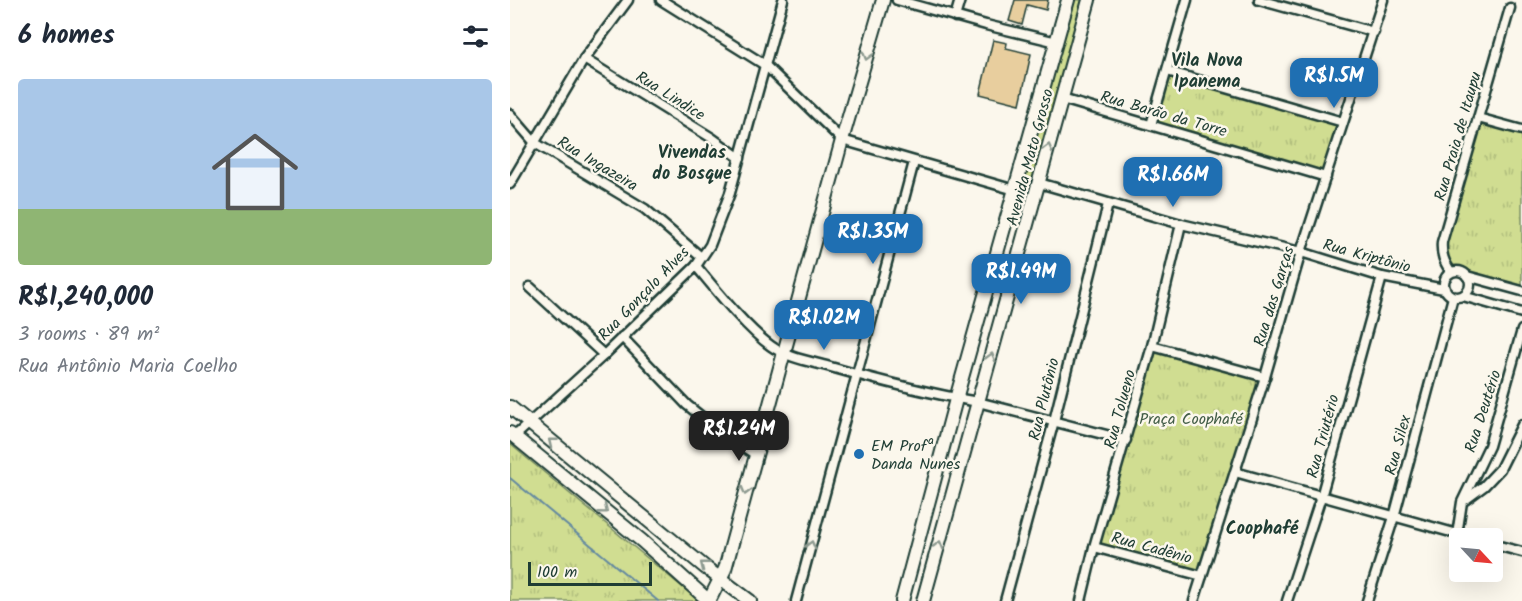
<!DOCTYPE html>
<html lang="en">
<head>
<meta charset="utf-8">
<style>
  :root { --surface:#fff; --page:#f6f6f7; --text:#1f2937; --muted:#747a83; --accent:#1f6fb2 }
  body { margin:0; font-family:Kalam,sans-serif; background:var(--page); color:var(--text); height:100vh; display:flex; flex-direction:column; font-size:22px; white-space:nowrap }
  * { box-sizing:border-box; margin:0 }
  p { font-size:20px; color:var(--muted) }
  .icon { flex:none; width:33px; height:33px; fill:none; stroke:currentColor; stroke-width:2; stroke-linecap:round; stroke-linejoin:round }
  .map { position:relative; flex:1; overflow:hidden }
  .details { display:flex; flex-direction:column; background:var(--surface); width:510px }
  .details>* { flex:none }
  .needle { width:39px; rotate:116deg }
  .fabs { position:absolute; left:939px; top:528px; display:grid; gap:12px }
  .fabs a { display:grid; place-items:center; width:54px; height:54px; border-radius:6px; background:var(--surface); box-shadow:0 6px 24px #0002; font-size:30px }
  .scale { position:absolute; left:18px; bottom:15px; width:124px; box-sizing:border-box; padding-left:6px; border:3px solid #1f3d34; border-top:0; font-size:16px; line-height:21px; white-space:nowrap; color:#1f3d34; -webkit-text-stroke:4px #fbf7ec; paint-order:stroke }
  .price { position:absolute; translate:-50% -51px; padding:0 14px; border-radius:12px; background:var(--accent); color:#fff; font-size:20px; line-height:39px; filter:drop-shadow(0 2px 3px #0008) }
  .price::after { content:''; position:absolute; left:50%; top:36px; width:18px; height:14px; margin-left:-9px; background:inherit; clip-path:polygon(0 0,100% 0,50% 100%) }
  .price.current { background:#222; color:#fff }
  ul { padding:0; list-style:none }
  li { display:grid; align-content:center; gap:12px; height:318px; padding:0 18px }
  li span { display:grid; place-items:center; height:186px; border-radius:6px; color:#555 }
  li>.icon { margin-inline-start:auto }
  span .icon { width:108px; height:108px; fill:#fffc; stroke-width:1 }
  li b { font-size:26px }
  h2 { display:flex; justify-content:space-between; align-items:center; height:72px; padding:0 18px; font-size:26px }
  main { display:flex; flex:1; min-height:0 }
  .map>svg:first-child { display:block }
</style>
</head>
<body>
<main>
<section class="details">
<h2>6 homes<svg class="icon" aria-label="filters" viewBox="0 0 24 24"><path d="M4 7h16M4 17h16"/><circle cx="9" cy="7" r="2"/><circle cx="15" cy="17" r="2"/></svg></h2>
<ul>
<li><span style="background:linear-gradient(#a9c7e8 70%,#8fb573 0)"><svg class="icon" aria-label="home" viewBox="0 0 24 24"><path d="M3 11l9-7 9 7M6 9v11h12V9"/></svg></span><div><b>R$1,240,000</b><p>3 rooms · 89 m²</p><p>Rua Antônio Maria Coelho</p></div></li>
</ul>
</section>
<div class="map">
<svg width="1012" height="601" viewBox="0 0 1012 601">
  <defs>
    <pattern id="park-tufts" width="24" height="20" patternUnits="userSpaceOnUse" patternTransform="scale(1.5)"><rect width="24" height="20" fill="#d0dd91"/><path d="M3 7l-1-3M5 7V3M7 7l1-3M15 17l-1-3M17 17v-4M19 17l1-3" fill="none" stroke="#b2bf7e"/></pattern>
  </defs>
  <rect width="100%" height="100%" fill="#fbf7ec"/>
  <filter id="ink" filterUnits="userSpaceOnUse"><feTurbulence type="fractalNoise" baseFrequency=".0167" numOctaves="2"/><feDisplacementMap in="SourceGraphic" scale="12" xChannelSelector="R" yChannelSelector="G"/><feConvolveMatrix kernelMatrix="1 2 1 2 8 2 1 2 1" color-interpolation-filters="sRGB"/></filter>
  <g filter="url(#ink)">
    <!-- grass -->
    <path fill="#d0dd91" stroke="#788d62" stroke-width="1.5" d="M561,0H573L523,183L511,179Z"/>
    <!-- park -->
    <g fill="url(#park-tufts)" stroke="#788d62" stroke-width="1.5">
      <path d="M657,71L833,122L816,177L641,125Z"/>
      <path d="M968,118L1012,130V291L957,276L952,272H941L932,242Z"/>
      <path d="M642,346L755,377L692,576L584,547Z"/>
      <path d="M0,444L189,601H0Z"/>
    </g>
    <g fill="none" stroke-linecap="round" stroke-linejoin="round">
      <!-- stream -->
      <path stroke="#6389a1" stroke-width="2" d="M0,478L148,601"/>
    </g>
    <!-- building -->
    <g fill="#e8ce9e" stroke="#1f3d34" stroke-width="1.5">
      <path d="M505,0H538L536,10L517,5L512,25L499,21Z"/>
      <path d="M483,40L497,43L496,48L521,54L510,104L470,94Z"/>
    </g>
    <g fill="none" stroke-linecap="round" stroke-linejoin="round">
      <defs>
        <g id="street">
          <path d="M151,0L255,65L332,140L505,190"/>
          <path d="M387,0L476,25L547,42"/>
          <path d="M749,0L864,32"/>
          <path d="M445,17L450,0"/>
          <path d="M74,59L202,138L230,158"/>
          <path d="M657,71L833,122"/>
          <path d="M552,99L816,177"/>
          <path d="M0,114L25,143L135,209L191,257"/>
          <path d="M968,118L1012,130"/>
          <path d="M641,125L677,0"/>
          <path d="M529,183L671,224L791,252L872,277L934,289"/>
          <path d="M0,184L74,59L118,0"/>
          <path d="M186,266C206,290 236,328 261,346C276,357 298,361 317,366C366,380 417,393 468,402L616,440"/>
          <circle cx="947" cy="284" r="13"/>
          <path d="M941,272C934,262 931,254 932,242L1000,8"/>
          <path d="M957,276L1012,291"/>
          <path d="M20,287L94,355"/>
          <path d="M953,296L1012,313"/>
          <path d="M112,337L177,405L212,433L246,455"/>
          <path d="M642,346L755,377"/>
          <path d="M4,437L94,355L186,266L200,245L220,193L273,0"/>
          <path d="M725,472L962,538"/>
          <path d="M955,500L974,486L990,469L1012,425"/>
          <path d="M947,535L952,502L979,446L1012,330"/>
          <path d="M982,544L1012,552"/>
          <path d="M584,547L692,576"/>
          <path d="M286,601L404,162"/>
          <path d="M495,601L544,421L598,204"/>
          <path d="M571,601L584,547L642,346L671,224"/>
          <path d="M684,601L755,377L791,252L873,0"/>
          <path d="M777,601L811,497L872,277"/>
          <path d="M857,601L884,517L943,297"/>
        </g>
        <g id="secondary">
          <path d="M0,407L196,568L240,601"/>
          <path d="M0,433L132,541L199,601"/>
          <path d="M199,601L215,569L332,140L373,0"/>
          <path d="M392,601L446,399L558,0"/>
          <path d="M413,601L579,0"/>
        </g>
      </defs>
      <!-- street casing -->
      <use href="#street" stroke="#1f3d34" stroke-width="13"/>
      <!-- secondary casing -->
      <use href="#secondary" stroke="#1f3d34" stroke-width="16"/>
      <!-- street -->
      <use href="#street" stroke="#fbf7ec" stroke-width="8"/>
      <!-- secondary -->
      <use href="#secondary" stroke="#fbf7ec" stroke-width="12"/>
    </g>
    <!-- one-way arrows -->
    <defs><path id="oneway-chevron" d="M-2-3.5L2.5 0L-2 3.5" fill="none" stroke-width="1.6" stroke-linecap="round" stroke-linejoin="round" transform="scale(1.5)"/></defs>
    <g stroke="#8d9a90">
      <use href="#oneway-chevron" transform="translate(357 56) rotate(106)"/>
      <use href="#oneway-chevron" transform="translate(538 148) rotate(-75)"/>
      <use href="#oneway-chevron" transform="translate(481 357) rotate(-74)"/>
      <use href="#oneway-chevron" transform="translate(42 442) rotate(-141)"/>
      <use href="#oneway-chevron" transform="translate(236 491) rotate(105)"/>
      <use href="#oneway-chevron" transform="translate(94 510) rotate(39)"/>
      <use href="#oneway-chevron" transform="translate(301 545) rotate(-75)"/>
      <use href="#oneway-chevron" transform="translate(429 545) rotate(-75)"/>
      <use href="#oneway-chevron" transform="translate(194 565) rotate(-142)"/>
    </g>
  </g>
  <!-- markers -->
  <circle fill="#1f6fb2" stroke="#fbf7ec" stroke-width="2" cx="349" cy="454" r="6"/>
  <g text-anchor="middle" stroke-width="5" stroke-linejoin="round" paint-order="stroke">
    <!-- street labels -->
    <g font-size="16" fill="#1f3d34" stroke="#fbf7ec">
      <text transform="translate(161 95) rotate(32)" y="6">Rua Lindice</text>
      <text transform="translate(654 113) rotate(16)" y="6">Rua Barão da Torre</text>
      <text transform="translate(947 136) rotate(-74)" y="6">Rua Praia de Itaupu</text>
      <text transform="translate(519 157) rotate(-75)" y="6">Avenida Mato Grosso</text>
      <text transform="translate(88 163) rotate(31)" y="6">Rua Ingazeira</text>
      <text transform="translate(857 255) rotate(15)" y="6">Rua Kriptônio</text>
      <text transform="translate(133 293) rotate(-46)" y="6">Rua Gonçalo Alves</text>
      <text transform="translate(763 296) rotate(-73)" y="6">Rua das Garças</text>
      <text transform="translate(533 399) rotate(-76)" y="6">Rua Plutônio</text>
      <text transform="translate(609 409) rotate(-75)" y="6">Rua Tolueno</text>
      <text transform="translate(972 411) rotate(-72)" y="6">Rua Deutério</text>
      <text transform="translate(812 436) rotate(-75)" y="6">Rua Triutério</text>
      <text transform="translate(887 445) rotate(-75)" y="6">Rua Silex</text>
      <text transform="translate(642 547) rotate(15)" y="6">Rua Cadênio</text>
    </g>
    <!-- park labels -->
    <g font-size="16" fill="#425d47" stroke="#fbf7ec">
      <text x="681" y="424">Praça Coophafé</text>
    </g>
    <!-- poi labels -->
    <g font-size="16" fill="#1f3d34" stroke="#fbf7ec" text-anchor="start">
      <text x="361" y="451">EM Profª<tspan x="361" dy="18">Danda Nunes</tspan></text>
    </g>
    <!-- neighbourhood labels -->
    <g font-size="18" font-weight="bold" fill="#1f3d34" stroke="#fbf7ec">
      <text x="697" y="66">Vila Nova<tspan x="697" dy="21">Ipanema</tspan></text>
      <text x="182" y="158">Vivendas<tspan x="182" dy="21">do Bosque</tspan></text>
      <text x="752" y="534">Coophafé</text>
    </g>
  </g>
</svg>
<div class="fabs">
<a><svg class="needle" viewBox="-14 -14 28 28"><path d="M0-13l5 13h-10z" fill="#e53935"/><path d="M0 13l5-13h-10z" fill="#747a83"/></svg></a>
</div>
<div class="scale">100 m</div>
<b class="price" style="left:824px;top:109px">R$1.5M</b>
<b class="price" style="left:663px;top:208px">R$1.66M</b>
<b class="price" style="left:363px;top:265px">R$1.35M</b>
<b class="price" style="left:511px;top:305px">R$1.49M</b>
<b class="price" style="left:314px;top:351px">R$1.02M</b>
<b class="price current" style="left:229px;top:462px">R$1.24M</b>
</div>
</main>
</body>
</html>
